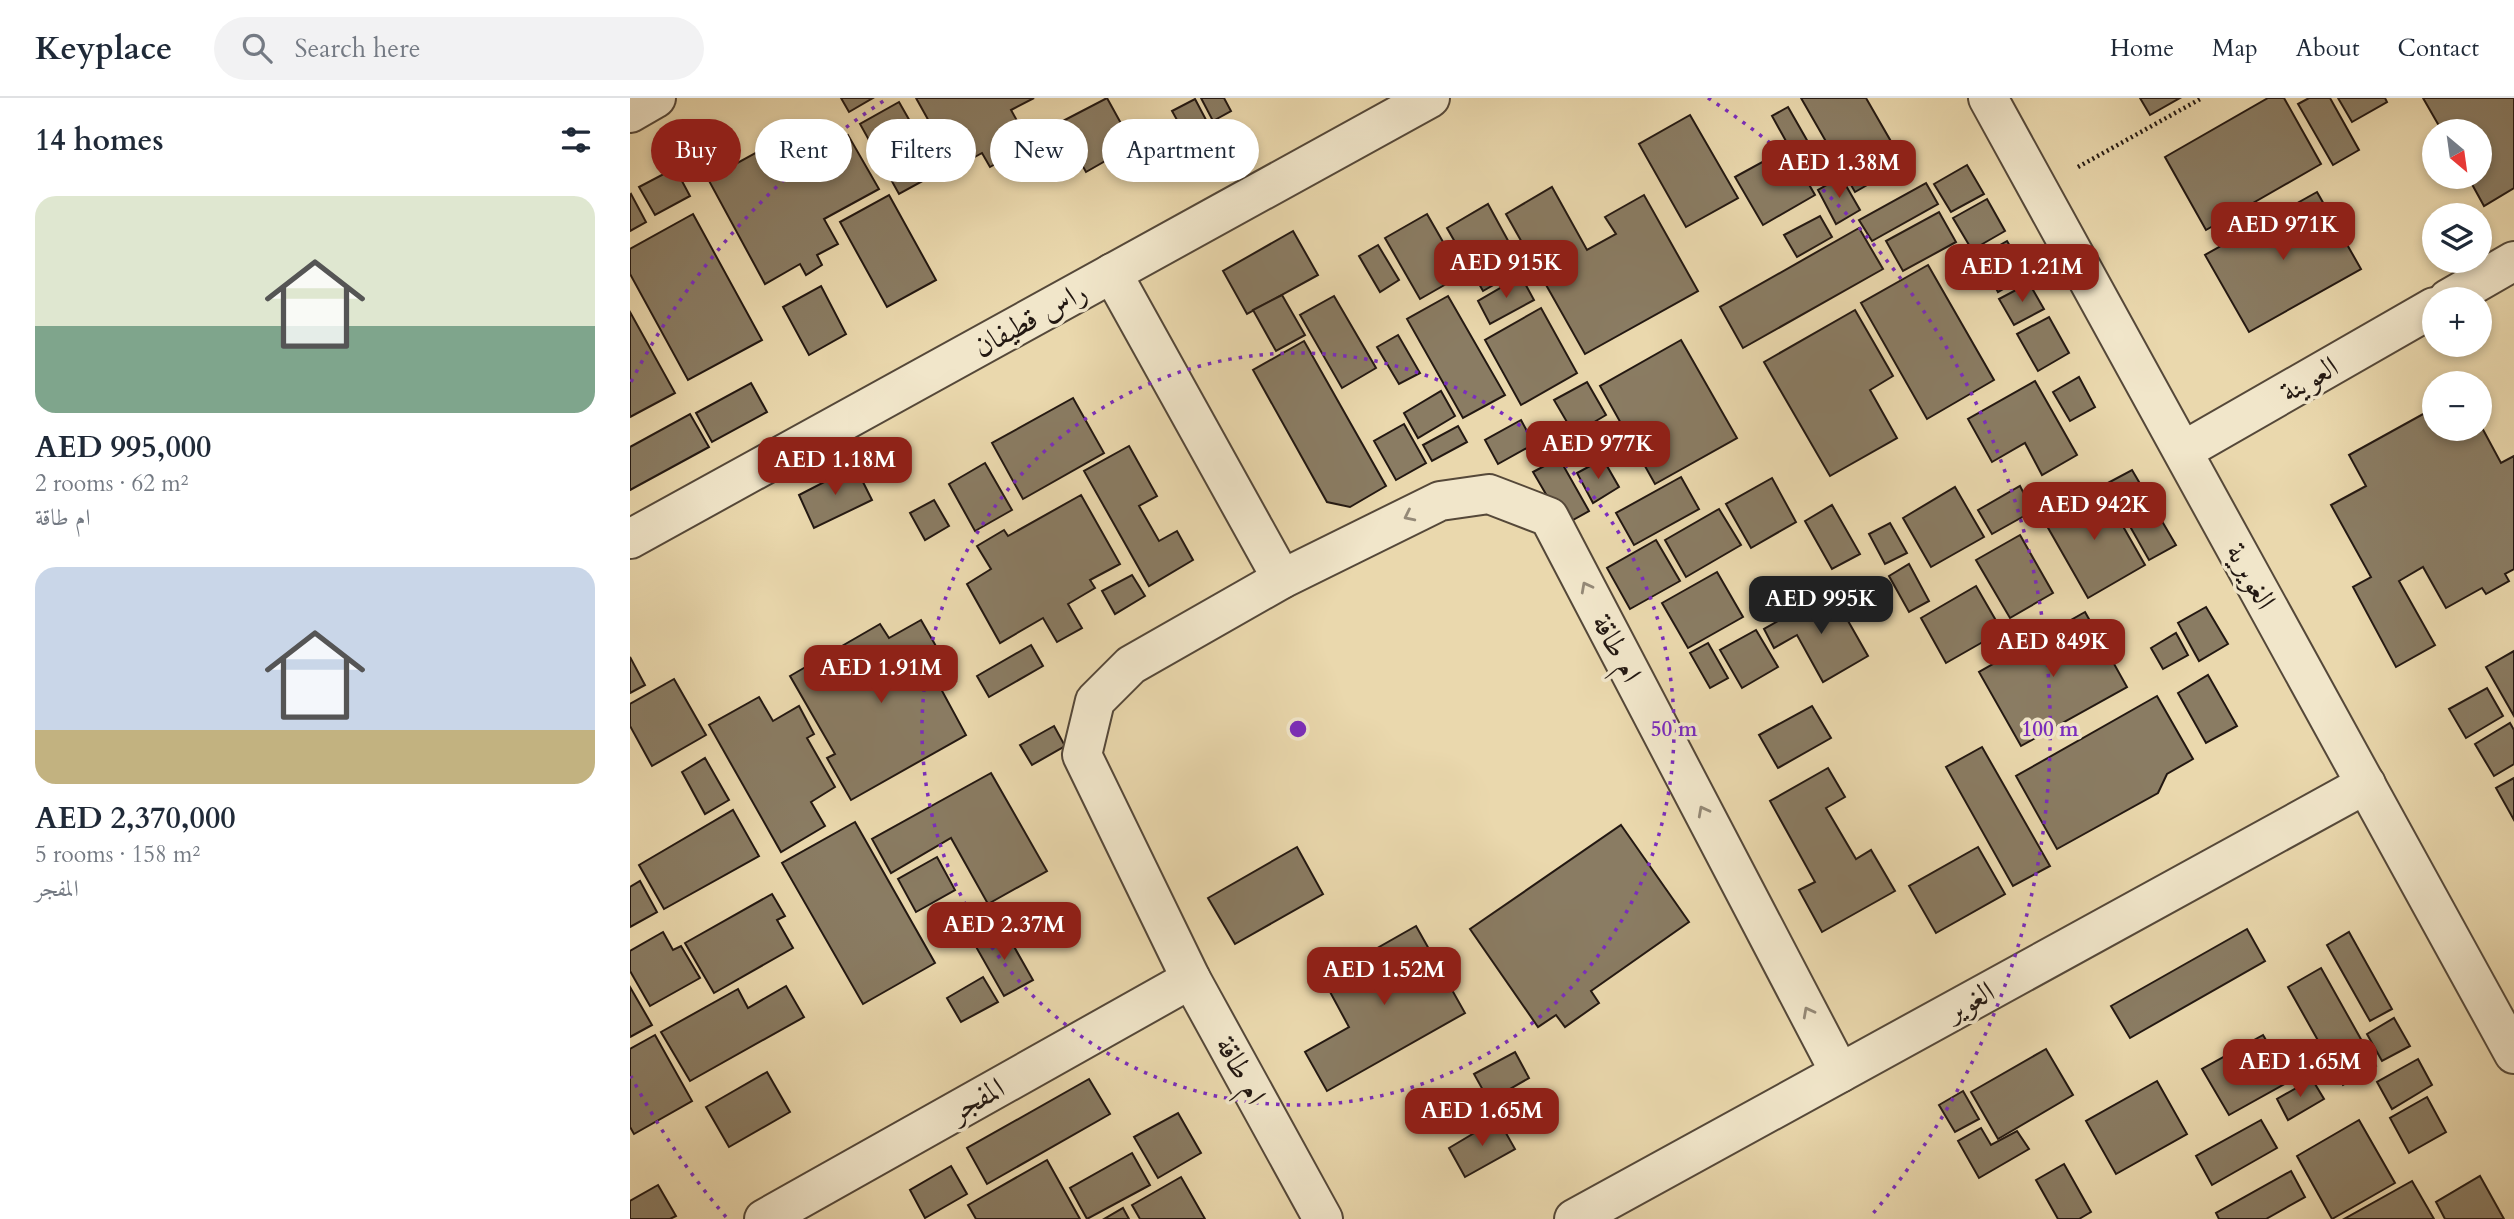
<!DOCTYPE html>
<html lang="en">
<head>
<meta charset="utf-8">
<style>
  :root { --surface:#fff; --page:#f2f2f3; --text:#1f2937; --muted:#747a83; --line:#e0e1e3; --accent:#8f2418 }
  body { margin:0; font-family:Cardo,Amiri,serif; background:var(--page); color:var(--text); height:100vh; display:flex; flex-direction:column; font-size:26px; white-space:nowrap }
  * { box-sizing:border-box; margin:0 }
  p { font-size:23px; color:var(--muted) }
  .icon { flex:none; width:38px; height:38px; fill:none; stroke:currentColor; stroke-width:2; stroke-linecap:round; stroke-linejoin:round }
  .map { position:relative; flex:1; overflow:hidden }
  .panel { display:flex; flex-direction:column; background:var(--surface); width:630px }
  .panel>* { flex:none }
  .guide { position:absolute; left:21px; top:21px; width:665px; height:63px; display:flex; gap:14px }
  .needle { width:46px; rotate:151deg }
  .fabs { position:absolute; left:1792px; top:21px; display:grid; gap:14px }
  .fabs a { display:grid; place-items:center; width:70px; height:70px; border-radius:50%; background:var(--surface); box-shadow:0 4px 10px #0003; font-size:35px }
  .price { position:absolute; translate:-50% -60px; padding:0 16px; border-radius:14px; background:var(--accent); color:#fff; font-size:23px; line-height:46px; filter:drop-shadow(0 2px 4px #0008) }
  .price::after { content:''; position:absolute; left:50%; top:42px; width:21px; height:16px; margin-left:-10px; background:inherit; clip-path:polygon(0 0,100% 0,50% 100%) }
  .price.on { background:#222; color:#fff }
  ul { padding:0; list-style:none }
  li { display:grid; align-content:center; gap:14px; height:371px; padding:0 35px }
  li span { display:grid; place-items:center; height:217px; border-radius:21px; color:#555 }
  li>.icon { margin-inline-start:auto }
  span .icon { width:126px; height:126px; fill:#fffc; stroke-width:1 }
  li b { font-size:30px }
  h2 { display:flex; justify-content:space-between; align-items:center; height:84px; padding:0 35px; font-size:30px }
  .tag { padding:0 24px; border-radius:32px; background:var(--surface); box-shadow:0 4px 10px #0003; font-size:24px; line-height:63px }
  .tag.on { background:var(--accent); color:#fff }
  header { display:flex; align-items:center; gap:42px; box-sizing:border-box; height:98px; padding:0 35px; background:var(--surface); border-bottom:2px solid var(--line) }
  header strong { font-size:33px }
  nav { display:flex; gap:38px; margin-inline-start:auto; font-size:24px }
  .search { width:490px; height:63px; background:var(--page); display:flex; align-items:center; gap:18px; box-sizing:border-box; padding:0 24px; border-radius:38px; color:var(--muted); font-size:26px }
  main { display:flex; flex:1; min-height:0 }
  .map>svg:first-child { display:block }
</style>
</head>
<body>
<header>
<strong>Keyplace</strong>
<div class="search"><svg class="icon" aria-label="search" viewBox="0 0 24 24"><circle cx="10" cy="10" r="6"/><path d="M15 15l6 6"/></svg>Search here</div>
<nav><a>Home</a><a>Map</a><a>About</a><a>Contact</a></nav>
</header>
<main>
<section class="panel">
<h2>14 homes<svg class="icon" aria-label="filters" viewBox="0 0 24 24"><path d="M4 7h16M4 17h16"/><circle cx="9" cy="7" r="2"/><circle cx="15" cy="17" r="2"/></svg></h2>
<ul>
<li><span style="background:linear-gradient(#dfe7d0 60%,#7fa58c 0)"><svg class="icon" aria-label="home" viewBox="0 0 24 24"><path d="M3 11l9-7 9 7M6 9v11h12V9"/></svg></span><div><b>AED 995,000</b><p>2 rooms · 62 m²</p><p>ام طاقة</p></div></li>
<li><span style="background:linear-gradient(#c9d6e8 75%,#c2b280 0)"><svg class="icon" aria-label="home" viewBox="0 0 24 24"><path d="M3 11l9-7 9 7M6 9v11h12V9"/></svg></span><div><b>AED 2,370,000</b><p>5 rooms · 158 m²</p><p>المفجر</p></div></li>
</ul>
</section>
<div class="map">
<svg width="1884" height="1121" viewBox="0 0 1884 1121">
  <rect width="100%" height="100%" fill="#ead8ad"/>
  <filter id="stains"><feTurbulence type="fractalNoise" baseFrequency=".00286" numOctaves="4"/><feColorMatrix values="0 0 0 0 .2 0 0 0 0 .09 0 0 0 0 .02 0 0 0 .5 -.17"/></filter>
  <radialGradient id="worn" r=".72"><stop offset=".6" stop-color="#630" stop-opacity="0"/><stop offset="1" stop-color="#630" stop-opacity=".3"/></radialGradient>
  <!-- building -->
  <g fill="#8a7c63" stroke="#231812" stroke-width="2">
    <path d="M211,0H243L219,14Z"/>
    <path d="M286,0H404L381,12L395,37L377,47L383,56L360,69L352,55L325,70Z"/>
    <path d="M477,0L503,47L456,74L429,25Z"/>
    <path d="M571,0H594L601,13L583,23Z"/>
    <path d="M1171,0H1236L1274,66L1225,94Z"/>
    <path d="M1510,0H1550L1520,17Z"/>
    <path d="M1638,0H1654L1691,66L1576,132L1535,59Z"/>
    <path d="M1679,0H1700L1729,52L1703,67L1668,6Z"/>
    <path d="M1708,0H1755L1757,4L1722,24Z"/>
    <path d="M1793,0H1884V90L1854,108L1838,79H1850V33H1812Z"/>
    <path d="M565,1L584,37L562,49L542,13Z"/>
    <path d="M269,4L309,74L269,96L230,26Z"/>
    <path d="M1158,9L1182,51L1166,61L1142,18Z"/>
    <path d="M1060,17L1108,100L1056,129L1009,46Z"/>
    <path d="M171,30L185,55L218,37L249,91L194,121L208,146L187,157L192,167L176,177L170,166L135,186L78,81Z"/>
    <path d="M1158,50L1185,97L1133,127L1105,79Z"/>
    <path d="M1337,67L1354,96L1321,114L1304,86Z"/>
    <path d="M45,70L60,98L25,117L9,89Z"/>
    <path d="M1211,79L1230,112L1206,126L1188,92Z"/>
    <path d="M1296,85L1308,106L1242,143L1229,122Z"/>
    <path d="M922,89L957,152L986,136L975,119L1014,97L1068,193L955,256L876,116Z"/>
    <path d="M1687,94L1731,171L1619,234L1575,157Z"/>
    <path d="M1,96L16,124L0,133V97Z"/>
    <path d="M259,97L306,182L257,209L210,124Z"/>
    <path d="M1357,101L1375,133L1342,152L1323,120Z"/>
    <path d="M858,106L893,170L853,193L817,130Z"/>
    <path d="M1309,114L1326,144L1273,173L1256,143Z"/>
    <path d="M63,116L132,242L58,282L0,176V151Z"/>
    <path d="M797,116L832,177L790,201L755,140Z"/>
    <path d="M1190,118L1202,139L1167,159L1154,137Z"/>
    <path d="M1229,130L1253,171L1113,250L1090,209Z"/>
    <path d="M663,133L688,177L617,216L593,173Z"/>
    <path d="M1377,143L1397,177L1368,194L1349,159Z"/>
    <path d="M748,147L769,182L750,194L729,158Z"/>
    <path d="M1298,167L1364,282L1297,321L1231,205Z"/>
    <path d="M891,178L904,202L860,226L848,203Z"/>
    <path d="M1399,185L1414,211L1384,227L1369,201Z"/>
    <path d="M191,188L216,236L179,257L153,209Z"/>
    <path d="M652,197L675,237L646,253L623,212Z"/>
    <path d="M704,198L746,270L712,290L670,217Z"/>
    <path d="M818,198L875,297L833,320L777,221Z"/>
    <path d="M911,210L947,275L891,307L855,242Z"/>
    <path d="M1225,212L1263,278L1240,292L1267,340L1200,378L1134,264Z"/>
    <path d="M0,214L45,295L0,319Z"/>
    <path d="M1419,219L1439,255L1408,273L1387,236Z"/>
    <path d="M768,237L790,275L769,286L747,249Z"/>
    <path d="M1051,242L1107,340L1025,386L970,288Z"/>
    <path d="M674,243L756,388L720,409L697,404L623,272Z"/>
    <path d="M1449,279L1465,309L1440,323L1423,294Z"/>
    <path d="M1405,283L1447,357L1412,377L1395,345L1362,364L1338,321Z"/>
    <path d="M957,284L976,317L944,336L924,302Z"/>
    <path d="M121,285L137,314L82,344L66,315Z"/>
    <path d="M811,293L825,318L788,340L774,315Z"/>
    <path d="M443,300L474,355L393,401L362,345Z"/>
    <path d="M1804,310V331H1850V326L1871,365L1884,358V471L1875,476L1879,483L1856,496L1852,490L1816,510L1793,469L1769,483L1805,547L1766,569L1723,489L1741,479L1701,407L1736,388L1719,357Z"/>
    <path d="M60,316L79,349L0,392V349Z"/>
    <path d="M891,322L904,346L868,366L855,342Z"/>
    <path d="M774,326L796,365L766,382L744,343Z"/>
    <path d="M828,328L837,344L802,363L793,347Z"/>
    <path d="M499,348L527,398L509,408L529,443L547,433L563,462L519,488L454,373Z"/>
    <path d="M929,360L959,413L934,427L903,374Z"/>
    <path d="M973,361L989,389L963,405L947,375Z"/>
    <path d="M355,365L382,412L345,433L319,386Z"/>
    <path d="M225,368L242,402L184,430L169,397Z"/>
    <path d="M1502,372L1546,447L1519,462L1476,386Z"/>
    <path d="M1051,379L1069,411L1004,447L986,415Z"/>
    <path d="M1142,380L1166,424L1121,450L1096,406Z"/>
    <path d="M1390,388L1403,413L1362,436L1348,412Z"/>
    <path d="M1470,388L1515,467L1458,500L1413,421Z"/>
    <path d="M1325,389L1354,439L1301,469L1273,420Z"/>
    <path d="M451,397L490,466L460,482L465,490L438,506L452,530L427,544L413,520L370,545L337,486L361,471L347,448L374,432L378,438Z"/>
    <path d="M304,402L319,428L295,442L280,415Z"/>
    <path d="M1202,407L1230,456L1202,471L1175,423Z"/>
    <path d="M1089,411L1111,447L1056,479L1035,442Z"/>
    <path d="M1260,425L1277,455L1255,466L1239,436Z"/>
    <path d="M1390,437L1423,495L1380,520L1346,462Z"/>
    <path d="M1026,442L1050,483L1000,511L977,470Z"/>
    <path d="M1279,466L1299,503L1279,514L1259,478Z"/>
    <path d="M1087,474L1113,519L1058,550L1032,505Z"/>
    <path d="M502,477L515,498L485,516L472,493Z"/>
    <path d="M1346,488L1372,533L1316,565L1291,520Z"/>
    <path d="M1201,493L1238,558L1193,584L1167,537L1144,550L1134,531Z"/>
    <path d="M1576,509L1598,546L1569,563L1548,525Z"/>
    <path d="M1455,514L1497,589L1391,648L1349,574Z"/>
    <path d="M291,522L326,583L311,591L336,637L221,702L197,660L205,656L160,578L250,526L259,540Z"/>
    <path d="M1126,532L1148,569L1112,590L1090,552Z"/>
    <path d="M1546,535L1558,557L1533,571L1521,550Z"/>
    <path d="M1078,545L1098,580L1080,590L1060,555Z"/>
    <path d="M401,547L413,568L359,599L347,578Z"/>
    <path d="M1884,553V618L1856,569Z"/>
    <path d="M0,559L15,587L0,595Z"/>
    <path d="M1578,577L1607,628L1576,645L1548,595Z"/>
    <path d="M44,581L76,637L22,668L0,628V606Z"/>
    <path d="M1857,590L1873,618L1836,640L1819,611Z"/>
    <path d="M1527,598L1563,661L1537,676L1528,695L1427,751L1386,678Z"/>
    <path d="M129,599L143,623L169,608L184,636L177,640L205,689L181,704L195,728L151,754L79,627Z"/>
    <path d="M1182,608L1201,640L1148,670L1129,637Z"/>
    <path d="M1880,625L1884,632V666L1864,678L1845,646Z"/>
    <path d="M424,628L435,648L402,667L390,647Z"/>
    <path d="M1352,649L1420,768L1383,788L1316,669Z"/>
    <path d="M75,660L99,702L75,716L52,674Z"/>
    <path d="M1198,670L1215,699L1196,710L1226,761L1241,752L1265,793L1192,834L1169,792L1185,784L1140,703Z"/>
    <path d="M361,675L417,773L358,806L321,740L261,775L242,741Z"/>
    <path d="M1884,680V722L1866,690Z"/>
    <path d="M103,712L129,758L34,811L9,767Z"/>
    <path d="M225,724L305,865L233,906L152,765Z"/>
    <path d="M991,727L1059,824L961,893L969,905L935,929L926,917L908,929L840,831Z"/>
    <path d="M667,749L693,796L605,846L578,800Z"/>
    <path d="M1348,749L1375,796L1306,835L1279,788Z"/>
    <path d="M307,759L325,792L286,814L268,781Z"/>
    <path d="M10,783L27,814L0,829V789Z"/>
    <path d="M142,796L155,818L147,822L163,850L84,895L55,845Z"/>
    <path d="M328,813L338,831L318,842L307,824Z"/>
    <path d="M786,828L835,915L697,993L675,954L719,929L693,881Z"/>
    <path d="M374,831L403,882L374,898L345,847Z"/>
    <path d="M1617,831L1635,863L1500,940L1481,908Z"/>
    <path d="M33,834L43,852L51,848L70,880L20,908L0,873V853Z"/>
    <path d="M1719,834L1762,911L1740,923L1697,847Z"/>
    <path d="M1691,870L1746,968L1713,987L1658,889Z"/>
    <path d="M353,879L368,904L331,924L317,900Z"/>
    <path d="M156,888L174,919L60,983L31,934L108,891L118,910Z"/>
    <path d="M0,889L22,927L0,939Z"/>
    <path d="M1764,920L1780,948L1752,963L1737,936Z"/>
    <path d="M25,937L62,1003L4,1036L0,1029V951Z"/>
    <path d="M1633,937L1660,983L1599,1017L1572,971Z"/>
    <path d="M1416,951L1443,997L1368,1041L1341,994Z"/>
    <path d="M885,954L899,980L859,1003L844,976Z"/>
    <path d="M1788,961L1802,987L1762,1011L1747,984Z"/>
    <path d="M137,974L160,1014L99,1049L76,1009Z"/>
    <path d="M459,981L480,1016L357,1086L337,1050Z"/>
    <path d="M1682,981L1694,1001L1658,1022L1647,1001Z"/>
    <path d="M1527,983L1557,1036L1486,1076L1456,1023Z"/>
    <path d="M1333,993L1349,1021L1325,1034L1309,1007Z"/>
    <path d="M1797,999L1816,1034L1779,1055L1760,1020Z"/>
    <path d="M548,1015L571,1055L528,1080L504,1039Z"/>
    <path d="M868,1021L885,1051L835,1079L819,1050Z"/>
    <path d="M1631,1022L1647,1050L1582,1087L1566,1058Z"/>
    <path d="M1729,1022L1765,1085L1702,1121L1667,1058Z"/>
    <path d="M1351,1030L1361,1047L1387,1033L1399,1051L1349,1080L1328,1043Z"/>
    <path d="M502,1055L520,1087L457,1121L440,1090Z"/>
    <path d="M417,1062L450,1121H346L338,1107Z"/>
    <path d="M1434,1066L1461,1114L1449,1121H1428L1406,1082Z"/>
    <path d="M321,1068L337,1096L295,1120L280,1092Z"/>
    <path d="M1661,1073L1675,1099L1636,1121H1589L1586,1115Z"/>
    <path d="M1850,1078L1874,1121H1815L1806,1104Z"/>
    <path d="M551,1079L575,1121H510L502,1107Z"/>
    <path d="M1782,1083L1804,1121H1714Z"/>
    <path d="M28,1087L46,1118L40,1121H0V1103Z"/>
    <path d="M493,1110L499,1121H474Z"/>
  </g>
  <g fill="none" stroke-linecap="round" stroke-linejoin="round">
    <defs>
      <g id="minor">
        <path d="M1358,0L1884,956"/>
        <path d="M0,15L26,0"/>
        <path d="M482,175L652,481"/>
        <path d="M1818,201L1884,163"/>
        <path d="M1553,353L1804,209"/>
        <path d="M0,441L800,0"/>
        <path d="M134,1121L561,881"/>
        <path d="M693,1121L561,881L452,657L465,603L501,567L652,481L810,403L859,396L919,419L1210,975"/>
        <path d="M944,1121L1736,686"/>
      </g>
    </defs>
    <!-- minor casing -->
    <use href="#minor" stroke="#554839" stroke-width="42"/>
    <!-- path -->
    <path stroke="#231812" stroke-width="4.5" stroke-dasharray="2 3.5" stroke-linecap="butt" d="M1448,69L1572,0"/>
    <!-- minor -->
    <use href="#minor" stroke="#f1e6ca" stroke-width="38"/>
  </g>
  <!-- one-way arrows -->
  <defs><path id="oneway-chevron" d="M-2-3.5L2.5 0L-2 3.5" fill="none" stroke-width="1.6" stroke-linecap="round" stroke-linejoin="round" transform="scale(1.75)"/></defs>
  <g stroke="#948977">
    <use href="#oneway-chevron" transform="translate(779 418) rotate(154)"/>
    <use href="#oneway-chevron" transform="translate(956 489) rotate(-118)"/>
    <use href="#oneway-chevron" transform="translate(1073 713) rotate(-118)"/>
    <use href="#oneway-chevron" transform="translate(1178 914) rotate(-118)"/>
  </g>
  <!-- distance rings -->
  <g fill="none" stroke="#7b2cbf" stroke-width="3.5" stroke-dasharray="3.5 7">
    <circle cx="668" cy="631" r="376"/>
    <path d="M96 1119A752 752 0 0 1 1 978M1 284A752 752 0 0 1 258 0M1078 0A752 752 0 0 1 1240 1119"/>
  </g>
  <g text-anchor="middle" stroke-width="7" stroke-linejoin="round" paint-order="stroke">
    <!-- street labels -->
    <g font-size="30" fill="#231812" stroke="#f1e6ca">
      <text transform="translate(400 221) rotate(-29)" y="10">راس قطيفان</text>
      <text transform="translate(1679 281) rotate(-30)" y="10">العوينة</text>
      <text transform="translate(1621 478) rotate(61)" y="10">الغويرية</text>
      <text transform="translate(987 550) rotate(62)" y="10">ام طاقة</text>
      <text transform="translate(1340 903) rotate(-29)" y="10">الغوير</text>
      <text transform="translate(611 972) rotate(61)" y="10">ام طاقة</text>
      <text transform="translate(347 1001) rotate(-29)" y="10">المفجر</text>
    </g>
  </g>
  <circle cx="668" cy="631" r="10" fill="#7b2cbf" stroke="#f1e6ca" stroke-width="3.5"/>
  <g font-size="21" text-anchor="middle" font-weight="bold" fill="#7b2cbf" stroke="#f1e6ca" stroke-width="7" stroke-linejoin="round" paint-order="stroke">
    <text x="1044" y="638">50 m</text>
    <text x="1420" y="638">100 m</text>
  </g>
  <rect width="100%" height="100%" filter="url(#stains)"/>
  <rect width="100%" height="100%" fill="url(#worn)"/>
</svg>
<div class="fabs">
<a><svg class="needle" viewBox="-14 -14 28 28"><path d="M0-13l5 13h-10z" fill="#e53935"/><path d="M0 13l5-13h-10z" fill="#747a83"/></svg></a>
<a><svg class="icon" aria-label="layers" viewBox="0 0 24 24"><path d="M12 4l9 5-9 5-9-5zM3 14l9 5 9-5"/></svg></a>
<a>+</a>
<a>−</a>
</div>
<b class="price" style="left:1209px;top:102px">AED 1.38M</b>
<b class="price" style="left:1653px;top:164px">AED 971K</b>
<b class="price" style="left:876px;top:202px">AED 915K</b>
<b class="price" style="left:1392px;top:206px">AED 1.21M</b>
<b class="price" style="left:968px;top:383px">AED 977K</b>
<b class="price" style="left:205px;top:399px">AED 1.18M</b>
<b class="price" style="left:1464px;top:444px">AED 942K</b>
<b class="price on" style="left:1191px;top:538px">AED 995K</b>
<b class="price" style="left:1423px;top:581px">AED 849K</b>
<b class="price" style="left:251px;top:607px">AED 1.91M</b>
<b class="price" style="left:374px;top:864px">AED 2.37M</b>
<b class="price" style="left:754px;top:909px">AED 1.52M</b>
<b class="price" style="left:1670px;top:1001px">AED 1.65M</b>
<b class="price" style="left:852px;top:1050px">AED 1.65M</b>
<div class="guide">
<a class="tag on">Buy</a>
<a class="tag">Rent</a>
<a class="tag">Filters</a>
<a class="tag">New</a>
<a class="tag">Apartment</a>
</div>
</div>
</main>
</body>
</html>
